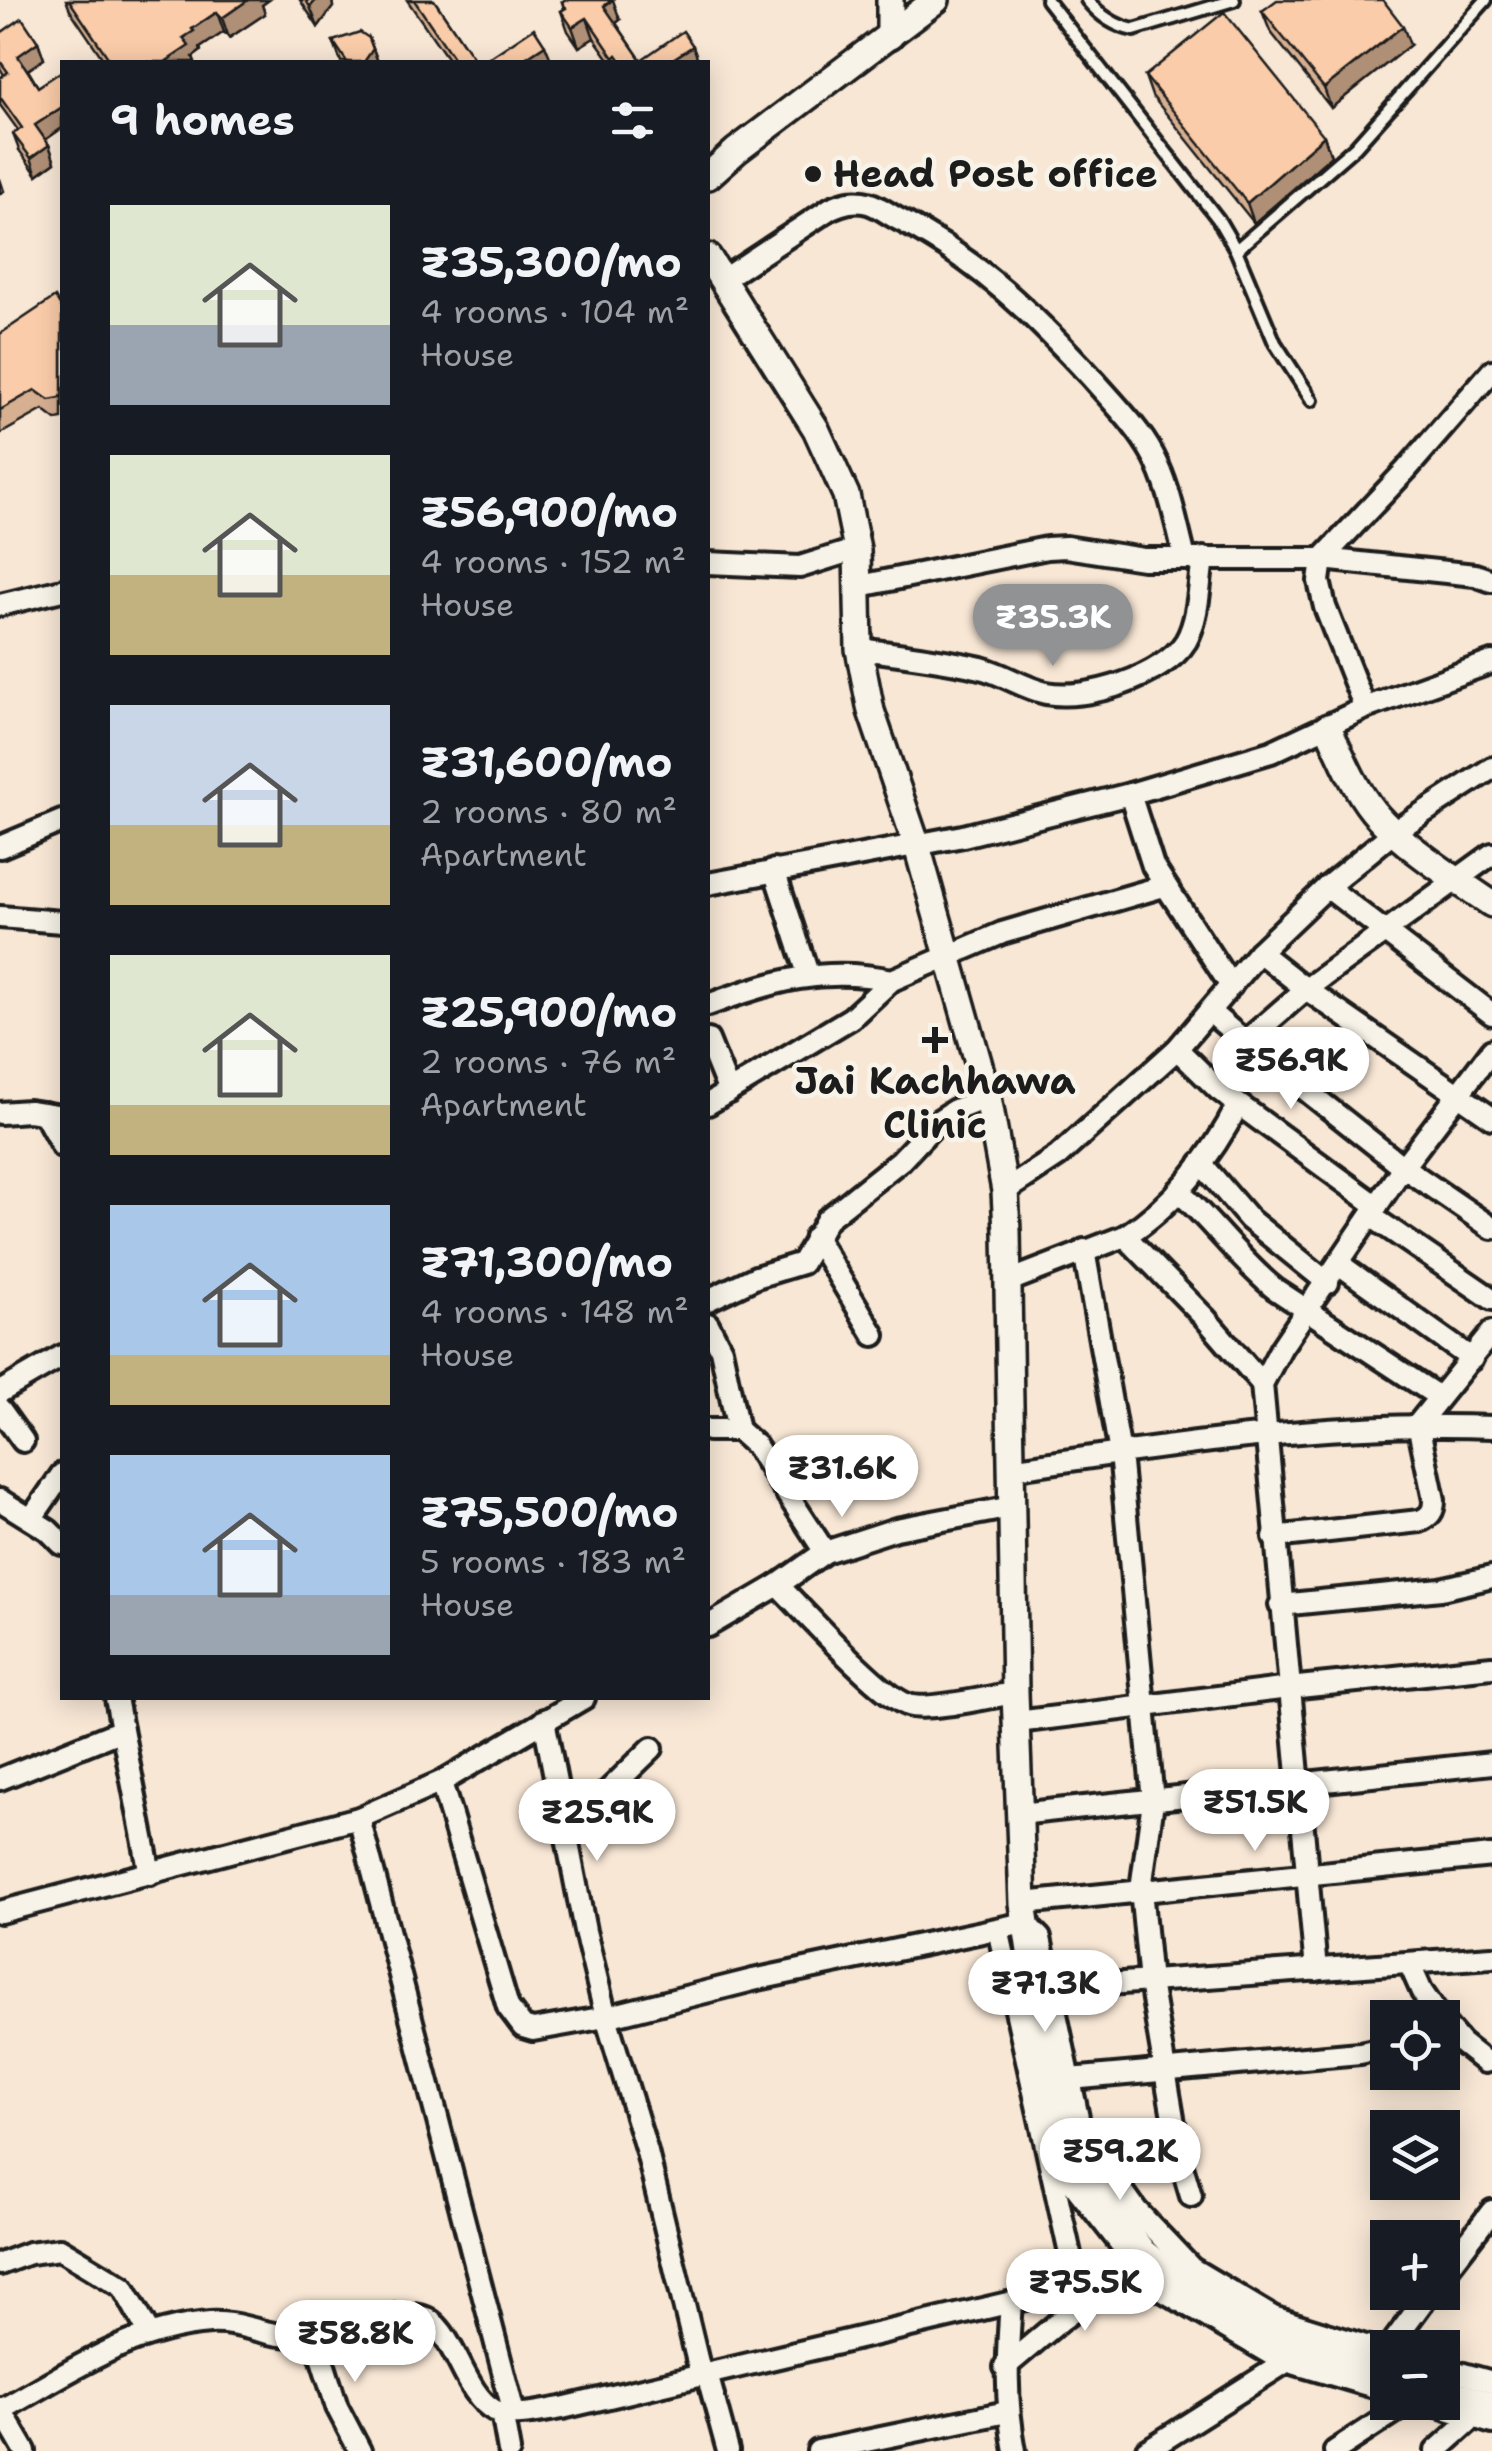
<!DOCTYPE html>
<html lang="en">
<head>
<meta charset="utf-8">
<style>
  :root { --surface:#171b24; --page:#242831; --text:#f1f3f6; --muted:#9ea1a6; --accent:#919294 }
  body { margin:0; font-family:"Shantell Sans",sans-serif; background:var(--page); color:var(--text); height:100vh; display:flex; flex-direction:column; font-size:38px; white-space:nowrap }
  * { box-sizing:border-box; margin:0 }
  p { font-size:32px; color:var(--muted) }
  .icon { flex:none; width:55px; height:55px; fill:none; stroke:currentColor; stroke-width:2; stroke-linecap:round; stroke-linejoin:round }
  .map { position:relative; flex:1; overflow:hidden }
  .drawer { position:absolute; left:60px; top:60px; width:650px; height:1640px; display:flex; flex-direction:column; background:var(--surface); border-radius:0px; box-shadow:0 5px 25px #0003 }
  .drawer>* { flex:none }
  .controls { position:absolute; left:1370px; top:2000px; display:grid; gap:20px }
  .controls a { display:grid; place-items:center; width:90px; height:90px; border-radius:0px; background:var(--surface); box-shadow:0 5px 25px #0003; font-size:50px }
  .price { position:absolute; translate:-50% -85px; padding:0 22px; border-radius:35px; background:#fff; color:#222; font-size:32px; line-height:65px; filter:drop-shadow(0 2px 5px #0008) }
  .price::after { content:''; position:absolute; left:50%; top:60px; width:30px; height:22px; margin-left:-15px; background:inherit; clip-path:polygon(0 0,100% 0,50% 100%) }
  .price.selected { background:var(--accent); color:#fff }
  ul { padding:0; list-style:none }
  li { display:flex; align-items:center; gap:30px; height:250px; padding:0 50px }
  li span { display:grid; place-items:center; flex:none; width:280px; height:200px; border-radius:0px; color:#555 }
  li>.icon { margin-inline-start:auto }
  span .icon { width:120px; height:120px; fill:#fffc; stroke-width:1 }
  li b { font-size:42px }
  h2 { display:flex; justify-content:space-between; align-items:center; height:120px; padding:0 50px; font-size:42px }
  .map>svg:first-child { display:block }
</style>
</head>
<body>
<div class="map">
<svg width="1492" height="2451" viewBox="0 0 1492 2451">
  <rect width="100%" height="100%" fill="#f8e7d5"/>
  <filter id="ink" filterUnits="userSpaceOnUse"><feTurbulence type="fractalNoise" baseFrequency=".01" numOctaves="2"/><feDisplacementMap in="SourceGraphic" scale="20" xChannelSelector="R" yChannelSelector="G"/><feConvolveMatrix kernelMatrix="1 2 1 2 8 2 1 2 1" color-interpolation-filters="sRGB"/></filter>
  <g filter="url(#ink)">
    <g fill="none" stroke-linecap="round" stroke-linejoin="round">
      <defs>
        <g id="service">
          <path d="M1047,0L1218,219L1236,250L1275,343L1312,400"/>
          <path d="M1087,0C1100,16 1114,26 1134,30L1234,0"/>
          <path d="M1236,250L1355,147L1486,0"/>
        </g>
        <g id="minor">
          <path d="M722,280L831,208C843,203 854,199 868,203C879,206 891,216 902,221C980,262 1032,313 1091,377C1112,401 1138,427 1153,455C1170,487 1176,524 1185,558"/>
          <path d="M708,563L800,567L857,549"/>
          <path d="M860,586L1047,548L1066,547L1143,559H1322L1475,575L1492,581"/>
          <path d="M0,605L62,590"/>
          <path d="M859,649C900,654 942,659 981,668C1004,674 1023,688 1046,693C1086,701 1164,677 1186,641C1199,618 1199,585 1203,558"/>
          <path d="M1365,708L1325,607L1319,581L1322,559L1406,470L1492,371"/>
          <path d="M1130,794L1153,866L1231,986"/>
          <path d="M0,847L62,821"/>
          <path d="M774,870L808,974"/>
          <path d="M708,884L963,836L1130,794L1271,752L1365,708L1492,662"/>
          <path d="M1327,887L1492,1014"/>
          <path d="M0,917L62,922"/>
          <path d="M1259,952L1306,989L1492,1118"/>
          <path d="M708,1005C772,981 823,966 892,980"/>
          <path d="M1210,1012L1245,1042L1306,989L1492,854"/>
          <path d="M708,1040L729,1092"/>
          <path d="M1245,1042L1403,1167L1492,1228"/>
          <path d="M1177,1049L1219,1090L1377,1206"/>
          <path d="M708,1104L851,1018L892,980L1002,933L1164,886"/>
          <path d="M0,1113L29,1111L62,1116"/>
          <path d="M44,1113L62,1146"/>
          <path d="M1201,1163L1249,1219L1328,1283"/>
          <path d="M1005,1191L1058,1156L1177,1049L1259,952L1327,887L1395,831L1492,768"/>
          <path d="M1178,1191C1213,1222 1239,1260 1275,1289L1439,1397"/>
          <path d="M1371,1216L1492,1299"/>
          <path d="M1125,1236C1174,1205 1212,1156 1238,1105"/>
          <path d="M815,1237L874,1335"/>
          <path d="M1084,1250L1120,1453L1153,1801L1141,1889L1150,1982L1180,2159L1191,2196"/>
          <path d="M1339,1264L1472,1359"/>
          <path d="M1009,1281L1125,1236L1205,1318L1262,1384"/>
          <path d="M708,1300L756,1277L802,1263L827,1219L901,1160L938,1121L955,1110L988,1097"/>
          <path d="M708,1324L721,1349L738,1430"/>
          <path d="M0,1392L62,1356"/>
          <path d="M0,1409L23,1441"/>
          <path d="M708,1430H738L756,1446L825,1552"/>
          <path d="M1010,1469C1171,1445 1329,1421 1492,1427"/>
          <path d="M0,1500L48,1530L62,1544"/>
          <path d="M31,1519L62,1474"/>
          <path d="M1274,1537L1420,1521C1430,1516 1434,1512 1434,1500L1418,1424L1492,1332"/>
          <path d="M778,1585C804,1611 879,1695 908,1705C927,1712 992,1696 1015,1693"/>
          <path d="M1280,1605L1441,1589L1492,1577"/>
          <path d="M708,1626L778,1585L825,1552L896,1529L1012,1507"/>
          <path d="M116,1698L150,1874"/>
          <path d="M544,1720L585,1931L606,2017L647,2152L701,2375"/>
          <path d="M1017,1722L1289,1688L1492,1667"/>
          <path d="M0,1779L122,1730"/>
          <path d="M441,1782L508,2007L523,2027L533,2030L606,2017L753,1980L1025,1923L1040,1938L1081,2132L1137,2211L1191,2268L1273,2317L1388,2353"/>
          <path d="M1019,1814L1492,1763"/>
          <path d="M359,1818L514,2413"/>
          <path d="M566,1832L652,1748"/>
          <path d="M1023,1903L1492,1856"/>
          <path d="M0,1912L359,1818L441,1782L584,1698"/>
          <path d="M1410,1965L1422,1992L1440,2018"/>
          <path d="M1316,1970L1262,1384L1281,1348L1403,1167L1492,1050"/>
          <path d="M1051,1988L1492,1957"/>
          <path d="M1442,2021L1461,2043L1485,2062L1492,2060"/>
          <path d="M1070,2079L1360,2053L1388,2047"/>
          <path d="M1052,2157L1153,2285L1279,2359L1388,2391"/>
          <path d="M0,2264L29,2253L60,2249L123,2287L149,2333"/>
          <path d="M1442,2276L1492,2211"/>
          <path d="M1011,2303C1007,2354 1005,2400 1015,2451"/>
          <path d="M314,2334L337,2407L360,2451"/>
          <path d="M1389,2348L1430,2292"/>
          <path d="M1005,2367L1060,2321L1137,2265"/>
          <path d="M1442,2368L1492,2382"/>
          <path d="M707,2374L728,2451"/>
          <path d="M1425,2402L1492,2423"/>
          <path d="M0,2408L25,2451"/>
          <path d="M1,2410C70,2372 130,2329 210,2323C242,2321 268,2338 300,2336C333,2333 391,2309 420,2316C453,2323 462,2393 494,2410C513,2419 542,2411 562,2408L1042,2295C1061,2285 1066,2276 1070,2254L998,1929"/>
          <path d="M502,2412L509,2451"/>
          <path d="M818,2451L1007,2412"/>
          <path d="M1146,2451L1286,2362"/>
          <path d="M1335,2451L1410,2402"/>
          <path d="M1436,2451L1474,2417"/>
        </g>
        <g id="tertiary">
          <path d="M890,36V0"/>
          <path d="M708,176L736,151L936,0"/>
          <path d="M708,257L816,429L846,495L857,549L859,649L871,711L917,846L988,1097L1005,1191L1007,1231L1015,1693L1023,1903L1047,2069L1059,2118L1102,2199L1143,2252L1177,2279L1224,2313L1275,2339L1388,2376"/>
          <path d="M1328,727C1341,755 1353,786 1373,811C1400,844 1456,880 1492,904"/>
          <path d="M1442,2391L1492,2405"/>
        </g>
      </defs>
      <!-- service casing -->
      <use href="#service" stroke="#1c1c1c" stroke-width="18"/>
      <!-- minor casing -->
      <use href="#minor" stroke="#1c1c1c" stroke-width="28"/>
      <!-- tertiary casing -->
      <use href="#tertiary" stroke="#1c1c1c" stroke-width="32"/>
      <!-- service -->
      <use href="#service" stroke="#f7f3e8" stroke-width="10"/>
      <!-- minor -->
      <use href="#minor" stroke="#f7f3e8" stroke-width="20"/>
      <!-- tertiary -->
      <use href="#tertiary" stroke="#f7f3e8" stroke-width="25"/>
    </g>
    <!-- wall -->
    <g fill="#d7af91" stroke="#1c1c1c" stroke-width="2.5">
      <path d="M66,0H269L262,5L265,14L229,38L224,32L200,48L201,51L193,57L195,62H105L70,10Z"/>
      <path d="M300,0H332L333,7L318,27Z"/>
      <path d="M407,0H434L476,62H450Z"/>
      <path d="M562,2L620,20L616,23L641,60L699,62H611L594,38L579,47L568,31L561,11L564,9Z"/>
      <path d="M1262,11L1410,45L1331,108L1270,31Z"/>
      <path d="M0,30L2,32L38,42L44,59L28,70L38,87L62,71V128L45,140L49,145L55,162L37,175L19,150L13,134L18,130L0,105V78L4,75L0,68Z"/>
      <path d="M369,38L378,62H341L333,41Z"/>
      <path d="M1145,76L1324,136L1331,156L1254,223L1152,96Z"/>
      <path d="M62,309V419L56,420L43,410L0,434V334Z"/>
    </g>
    <!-- shaded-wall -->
    <g fill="#af8f76" stroke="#1c1c1c" stroke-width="2.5">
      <path d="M248,0H269L262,5L265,14L229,38L222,18Z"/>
      <path d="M316,0H332L333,7L318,27L310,7Z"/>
      <path d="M613,0L620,20L612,26L604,6Z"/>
      <path d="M217,12L224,32L200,48L201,51L193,57L195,62H165L192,29Z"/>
      <path d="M587,18L594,38L579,47L572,27Z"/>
      <path d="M1403,26L1410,45L1331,108L1324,88Z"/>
      <path d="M369,38L378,62H364Z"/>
      <path d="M38,42L44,59L24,72L18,56Z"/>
      <path d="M545,45L552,62H519Z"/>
      <path d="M693,46L699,62H668Z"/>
      <path d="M62,107V128L42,142L35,125Z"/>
      <path d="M1324,136L1331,156L1254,223L1247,203Z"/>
      <path d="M49,145L55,162L37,175L31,158Z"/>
      <path d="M0,179L4,191L0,194Z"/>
    </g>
    <!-- building -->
    <g fill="#facca9" stroke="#1c1c1c" stroke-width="2.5">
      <path d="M69,0H248L222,18L217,12L192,29L194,31L183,38L189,46L165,62H111Z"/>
      <path d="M306,0H316L310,7Z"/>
      <path d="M414,0H434L476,62H456Z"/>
      <path d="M564,0H612L604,6L641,60L683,31L693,46L668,62H622L617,55L614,58L587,18L572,27L561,11L566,8L562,2Z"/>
      <path d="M1277,0H1383L1403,26L1324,88L1262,11Z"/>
      <path d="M1224,12L1324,136L1247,203L1145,76Z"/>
      <path d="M22,18L38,42L18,56L38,87L62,71V107L35,125L49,145L31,158L13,134L22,128L0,97V78L8,72L0,61V30L2,32Z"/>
      <path d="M534,28L545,45L519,62H483Z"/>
      <path d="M360,32L369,38L373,49L364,62H347L333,41Z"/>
      <path d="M55,297L62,309V395L60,398L49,400L35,390L0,410V334Z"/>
    </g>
  </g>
  <!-- markers -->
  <g fill="#1c1c1c" stroke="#f7f3e8" stroke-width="4">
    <circle cx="813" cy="174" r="10"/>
    <path d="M930 1025h10v10h10v10h-10v10h-10v-10h-10v-10h10z"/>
  </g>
  <g text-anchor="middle" stroke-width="9" stroke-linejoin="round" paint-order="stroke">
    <!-- poi labels -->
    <g font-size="38" font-weight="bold" fill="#1c1c1c" stroke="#f7f3e8" text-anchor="start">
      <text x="833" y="187">Head Post office</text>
      <text x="935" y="1094" text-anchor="middle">Jai Kachhawa<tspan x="935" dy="44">Clinic</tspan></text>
    </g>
  </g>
</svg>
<div class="controls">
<a><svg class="icon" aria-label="locate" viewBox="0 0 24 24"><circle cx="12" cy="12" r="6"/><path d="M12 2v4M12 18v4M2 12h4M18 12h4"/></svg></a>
<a><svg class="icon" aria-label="layers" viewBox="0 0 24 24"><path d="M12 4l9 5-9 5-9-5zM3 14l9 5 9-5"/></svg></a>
<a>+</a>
<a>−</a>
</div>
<b class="price selected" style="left:1053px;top:669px">₹35.3K</b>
<b class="price" style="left:1291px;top:1112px">₹56.9K</b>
<b class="price" style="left:842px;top:1520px">₹31.6K</b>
<b class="price" style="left:1255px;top:1854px">₹51.5K</b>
<b class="price" style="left:597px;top:1864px">₹25.9K</b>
<b class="price" style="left:1045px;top:2035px">₹71.3K</b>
<b class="price" style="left:1120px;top:2203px">₹59.2K</b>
<b class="price" style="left:1085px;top:2334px">₹75.5K</b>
<b class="price" style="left:355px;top:2385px">₹58.8K</b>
<section class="drawer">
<h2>9 homes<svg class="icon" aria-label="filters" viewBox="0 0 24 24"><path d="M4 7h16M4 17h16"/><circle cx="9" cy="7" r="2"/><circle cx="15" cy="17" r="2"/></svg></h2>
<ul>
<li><span style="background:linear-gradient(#dfe7d0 60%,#9aa5b1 0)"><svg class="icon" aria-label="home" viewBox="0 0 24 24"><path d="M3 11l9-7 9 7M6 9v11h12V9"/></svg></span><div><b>₹35,300/mo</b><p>4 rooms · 104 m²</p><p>House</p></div></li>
<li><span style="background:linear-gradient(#dfe7d0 60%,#c2b280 0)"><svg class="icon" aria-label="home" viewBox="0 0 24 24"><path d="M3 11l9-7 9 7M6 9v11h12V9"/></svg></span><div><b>₹56,900/mo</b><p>4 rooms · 152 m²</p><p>House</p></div></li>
<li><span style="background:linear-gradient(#c9d6e8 60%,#c2b280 0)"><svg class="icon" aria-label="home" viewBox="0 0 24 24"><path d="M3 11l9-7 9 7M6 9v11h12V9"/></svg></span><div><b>₹31,600/mo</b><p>2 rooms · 80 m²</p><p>Apartment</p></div></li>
<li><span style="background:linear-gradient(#dfe7d0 75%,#c2b280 0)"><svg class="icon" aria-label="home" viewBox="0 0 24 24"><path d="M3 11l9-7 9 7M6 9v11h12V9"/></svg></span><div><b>₹25,900/mo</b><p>2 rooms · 76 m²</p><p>Apartment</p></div></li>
<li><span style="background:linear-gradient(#a9c7e8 75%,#c2b280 0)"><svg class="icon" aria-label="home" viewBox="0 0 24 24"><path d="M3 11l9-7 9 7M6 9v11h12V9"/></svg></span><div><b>₹71,300/mo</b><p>4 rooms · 148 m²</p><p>House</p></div></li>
<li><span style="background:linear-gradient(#a9c7e8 70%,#9aa5b1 0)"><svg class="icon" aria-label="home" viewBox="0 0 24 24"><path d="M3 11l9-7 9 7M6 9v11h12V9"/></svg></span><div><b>₹75,500/mo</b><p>5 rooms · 183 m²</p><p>House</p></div></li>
</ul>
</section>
</div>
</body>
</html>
